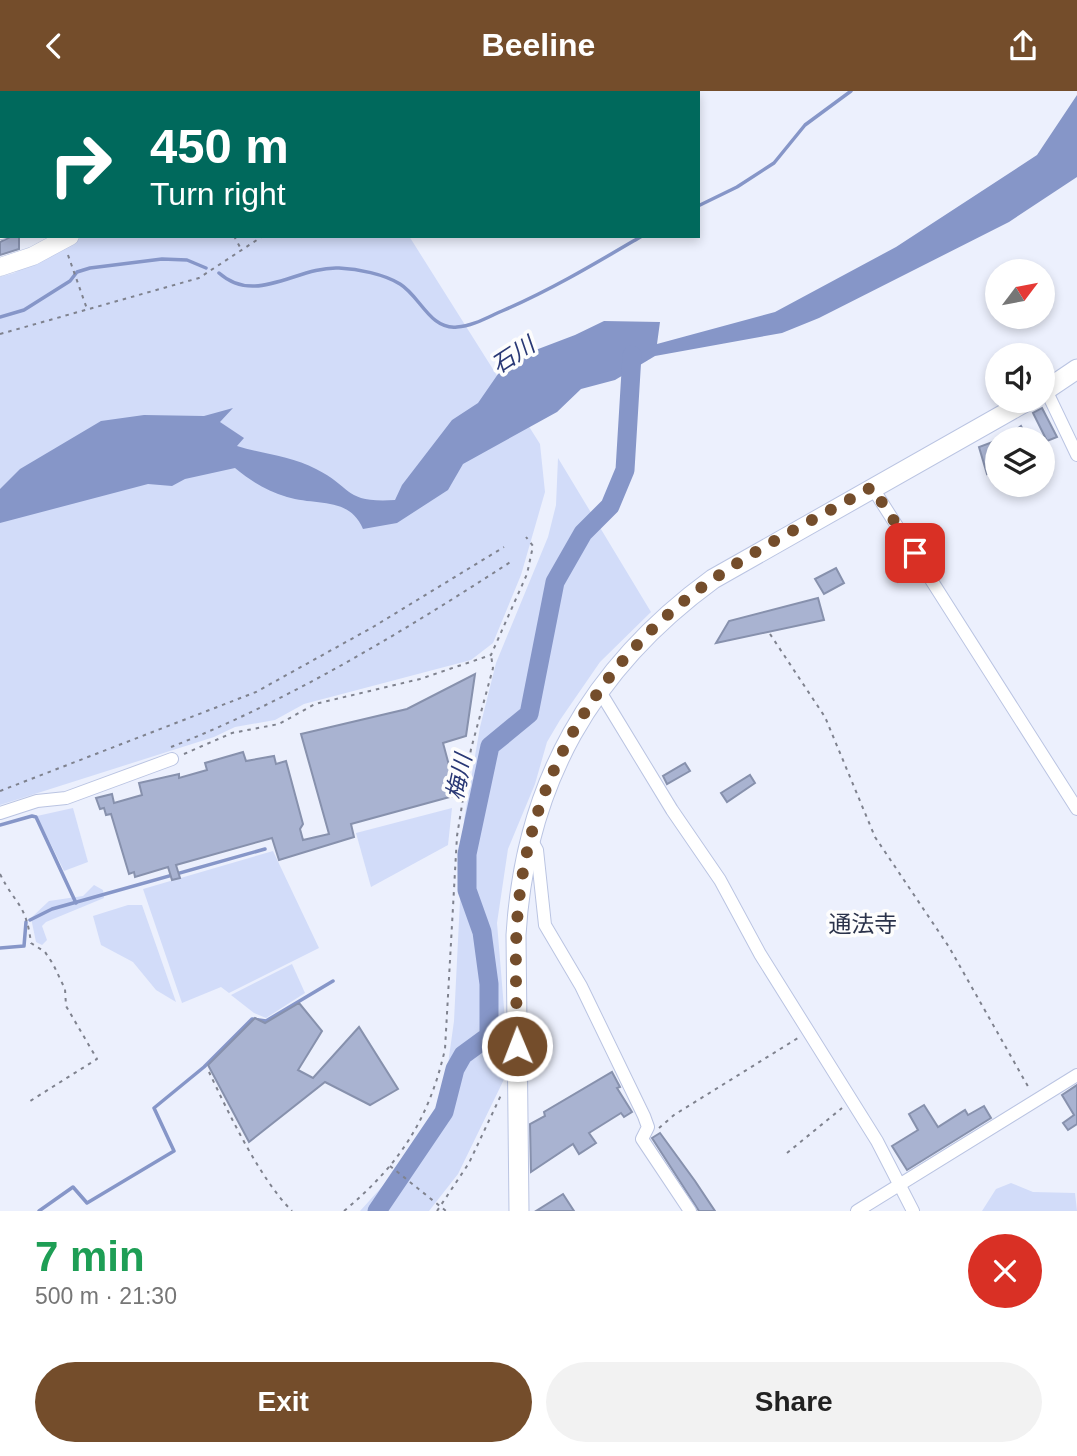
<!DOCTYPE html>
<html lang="en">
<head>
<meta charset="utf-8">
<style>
  body { margin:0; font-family:Arial,"Noto Sans JP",sans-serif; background:#f2f2f2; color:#222; height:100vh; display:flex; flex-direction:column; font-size:26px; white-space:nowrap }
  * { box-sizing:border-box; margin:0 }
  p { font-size:23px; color:#767676 }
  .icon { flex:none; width:38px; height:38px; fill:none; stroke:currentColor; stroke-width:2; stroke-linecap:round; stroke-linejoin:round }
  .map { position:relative; height:1120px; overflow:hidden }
  .sheet { display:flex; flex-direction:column; background:#fff; flex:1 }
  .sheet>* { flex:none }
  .hud { position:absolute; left:0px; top:0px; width:700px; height:147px; box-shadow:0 4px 10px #0003; background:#00695c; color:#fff; overflow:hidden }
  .needle { width:46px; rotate:58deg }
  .fabs { position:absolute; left:985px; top:168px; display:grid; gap:14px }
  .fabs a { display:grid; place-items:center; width:70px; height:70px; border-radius:50%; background:#fff; box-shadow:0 4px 10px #0003; font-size:35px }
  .pin { position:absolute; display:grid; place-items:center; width:60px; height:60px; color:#fff; margin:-30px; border-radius:14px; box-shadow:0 4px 10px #0006 }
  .me { position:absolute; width:77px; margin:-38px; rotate:359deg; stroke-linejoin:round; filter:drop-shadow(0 0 5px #0008) }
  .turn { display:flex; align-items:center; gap:24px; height:147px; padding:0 35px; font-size:32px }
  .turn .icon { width:91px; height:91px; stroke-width:2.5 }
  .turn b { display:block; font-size:49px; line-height:60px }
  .round { display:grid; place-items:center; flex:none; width:74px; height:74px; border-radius:37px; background:#f2f2f2 }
  .headline { display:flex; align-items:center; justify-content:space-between; height:119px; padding:0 35px }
  h1 { font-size:42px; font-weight:600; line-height:52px; color:#1e9e55 }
  .primary-button { display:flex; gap:14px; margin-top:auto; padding:14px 35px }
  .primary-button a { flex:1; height:80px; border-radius:42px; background:#744d2b; color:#fff; font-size:28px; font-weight:600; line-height:80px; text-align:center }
  .primary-button a+a { background:#f2f2f2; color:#222 }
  header { display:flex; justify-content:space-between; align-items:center; height:91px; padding:0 35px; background:#744d2b; color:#fff; font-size:32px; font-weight:600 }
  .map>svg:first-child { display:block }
</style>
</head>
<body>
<header><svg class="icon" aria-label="back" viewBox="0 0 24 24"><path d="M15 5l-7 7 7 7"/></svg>Beeline<svg class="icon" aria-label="share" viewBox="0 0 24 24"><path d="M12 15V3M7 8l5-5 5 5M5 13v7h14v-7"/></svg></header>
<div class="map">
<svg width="1077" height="1120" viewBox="0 0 1077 1120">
  <rect width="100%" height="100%" fill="#ecf0fd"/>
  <g fill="#d2dcf9">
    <polygon points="84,145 409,145 540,353 545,401 521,484 493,552 471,569 304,613 275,629 235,636 214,646 0,714 0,186 14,182"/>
    <polygon points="558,367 651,521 600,571 560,629 547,651 535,693 508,758 497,832 509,978 458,1083 429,1120 360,1120 409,1066 429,1033 444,1002 454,930 464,729 480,636 496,572 548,446 556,414"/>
    <polygon points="73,717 88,771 64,780 37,725"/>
    <polygon points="452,717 448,754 371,796 356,742"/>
    <polygon points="273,760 319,857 229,902 221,896 182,912 143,798"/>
    <polygon points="94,794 103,799 104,807 46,831 42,835 47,849 42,854 36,851 31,827 49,810 83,805"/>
    <polygon points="128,814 142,814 176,911 156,899 133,871 101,854 93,825"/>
    <polygon points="292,873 305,902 266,927 254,922 231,904"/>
    <polygon points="1011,1092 1033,1101 1075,1102 1077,1120 982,1120 996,1098"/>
  </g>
  <path fill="#8696c8" d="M1077,4V86L1009,131L819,227L782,242L655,265L615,289L581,298L557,321L463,373L448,399L397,432L363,438C349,405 316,415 287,406C267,400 252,391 235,377L185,388L172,395L148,393L0,432V398L20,378L101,330L144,324L204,325L233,317L220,331L244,347L237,355C262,363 292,365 316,378C354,397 343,412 395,409L402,394L452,329L478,312L507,270L575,244L604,230L660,231L657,253L775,221L896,156L1037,64Z"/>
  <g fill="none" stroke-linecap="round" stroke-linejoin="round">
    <g stroke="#8696c8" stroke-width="3.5">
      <polyline points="698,115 737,96 774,72 805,34 851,0"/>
      <path d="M219,182C256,215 297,175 339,177C358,178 384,183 400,193C420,205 430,239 457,236C473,235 488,226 502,220C551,199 596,172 642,145"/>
      <polyline points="0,226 24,219 70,190 77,181 90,177 162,168 187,169 206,177"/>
      <polyline points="0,734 32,725 36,726 76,812"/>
      <polyline points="30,829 52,818 265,758"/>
      <polyline points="0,857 24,855 26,831"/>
      <polyline points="39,1120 73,1096 87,1112 174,1060 154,1017 204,976 252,928 266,930 333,890"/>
    </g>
    <polyline stroke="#8696c8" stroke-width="19" points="377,1120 444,1021 455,978 463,964 489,945 489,893 482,841 467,799 467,763 490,655 529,623 555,491 583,442 610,415 625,379 632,264"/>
  </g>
  <g fill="#a9b3d1" stroke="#8791ad" stroke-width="2">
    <polygon points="10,146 19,146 19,158 0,164 0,151"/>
    <polygon points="1042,317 1057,346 1047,350 1033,322"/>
    <polygon points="1021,335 1028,348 999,348 1012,342"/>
    <polygon points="998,349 998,377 987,383 979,356"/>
    <polygon points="907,472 913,482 898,491 892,481"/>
    <polygon points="836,477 844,492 824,503 815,488"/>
    <polygon points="818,507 824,529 716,552 729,530"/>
    <polygon points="475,583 466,645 443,652 457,704 351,733 354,746 279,769 272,747 176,774 180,787 172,789 168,776 135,786 134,781 129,783 111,723 106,724 104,717 100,718 96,707 112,703 114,712 142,704 139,692 179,683 179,687 207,679 205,672 243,661 246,670 274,665 276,673 286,670 303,733 300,738 303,749 329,743 301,643 407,618"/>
    <polygon points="685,672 690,680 667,693 663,685"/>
    <polygon points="750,684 755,692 727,711 721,702"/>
    <polygon points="299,912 322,940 298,979 313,987 359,936 398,998 370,1014 325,991 249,1051 208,974 255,927 265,932"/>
    <polygon points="612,981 620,996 617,997 632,1021 624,1026 621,1022 589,1042 596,1052 579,1063 573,1053 531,1081 530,1033 545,1025 544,1021"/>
    <polygon points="1077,994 1077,1033 1068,1039 1063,1032 1074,1024 1062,1004"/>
    <polygon points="924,1014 938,1036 965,1019 968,1024 984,1015 991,1027 907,1079 892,1055 918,1039 909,1023"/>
    <polygon points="660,1042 695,1090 715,1120 699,1120 652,1047"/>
    <polygon points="563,1103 574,1120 536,1120"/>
  </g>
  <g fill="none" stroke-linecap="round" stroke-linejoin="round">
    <defs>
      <g id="street">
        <polyline points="66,0 68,2"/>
        <polyline points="92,2 94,0"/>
        <polyline points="168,2 170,0"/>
        <polyline points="0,44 2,44"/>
        <polyline points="0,93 2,93"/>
        <polyline points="0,142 2,142"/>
        <polyline points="1046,299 1077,364"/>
        <polyline points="872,396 1077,718"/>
        <polyline points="599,599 672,719 720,789 760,863 877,1050 913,1120"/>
        <polyline points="0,722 37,710 66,707 172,668"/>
        <polyline points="531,748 537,759 545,834 581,895 644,1025 648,1036 642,1048 690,1120"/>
        <polyline points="857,1120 1077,984"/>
      </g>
      <g id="secondary">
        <polyline points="257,2 260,0"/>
        <polyline points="0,176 33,165 70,145"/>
      </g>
      <g id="primary">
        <polyline points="1043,301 1077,278"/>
        <path d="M519,1120L516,844C525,693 591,577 713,488L1027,310"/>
      </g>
    </defs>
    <use href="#street" stroke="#bac4e2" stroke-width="14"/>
    <use href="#secondary" stroke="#bac4e2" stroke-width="19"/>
    <use href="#primary" stroke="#bac4e2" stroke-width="21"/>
    <g stroke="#7f828e" stroke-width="2" stroke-dasharray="3.5 5" stroke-linecap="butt">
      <polyline points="389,0 390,2"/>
      <polyline points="234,145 242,160"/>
      <polyline points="68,164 87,218"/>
      <polyline points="0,243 199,187 263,145"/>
      <polyline points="770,543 825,626 875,746 949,856 1030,999"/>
      <path d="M171,656C291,609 404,540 512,470"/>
      <polyline points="184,663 232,642 279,633 315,613 420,588 491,564 527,483 533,455 526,446"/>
      <polyline points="0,700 256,601 373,536 504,456"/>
      <path d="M0,783C16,815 26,812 31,852L45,861L53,873L65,898L66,915L97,968L27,1012"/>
      <path d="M209,981C229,1023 260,1088 292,1120"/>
      <polyline points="659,1037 674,1024 798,947"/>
      <polyline points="787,1062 842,1017"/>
      <polyline points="390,1075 446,1120"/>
      <path d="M344,1120C399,1074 429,1029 445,958L457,745L471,658L493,577L491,564"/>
      <polyline points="437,1120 469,1072 502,1002"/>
    </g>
    <use href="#street" stroke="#fff" stroke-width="12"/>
    <use href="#secondary" stroke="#fff" stroke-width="18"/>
    <use href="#primary" stroke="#fff" stroke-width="19"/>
  </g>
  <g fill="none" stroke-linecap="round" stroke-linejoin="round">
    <path stroke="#744d2b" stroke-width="12" stroke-dasharray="0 21.6" d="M517,955C517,904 513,852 520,801C536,674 607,562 712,489C762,454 819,426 872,396L915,462"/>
  </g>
  <g text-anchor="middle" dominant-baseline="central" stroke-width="7" stroke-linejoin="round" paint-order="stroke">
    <g font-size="23" font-style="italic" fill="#293875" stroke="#fdfdfd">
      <text transform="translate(513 264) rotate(-33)">石川</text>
      <text transform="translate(459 686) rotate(-78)">梅川</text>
    </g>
    <g font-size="23" fill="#2a324a" stroke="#fdfdfd">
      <text x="863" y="833">通法寺</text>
    </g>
  </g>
</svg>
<div class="fabs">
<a><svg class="needle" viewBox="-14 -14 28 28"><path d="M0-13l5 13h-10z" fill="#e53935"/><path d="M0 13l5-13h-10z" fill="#767676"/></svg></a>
<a><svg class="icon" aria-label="sound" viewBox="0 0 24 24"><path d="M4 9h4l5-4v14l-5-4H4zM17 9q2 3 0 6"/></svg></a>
<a><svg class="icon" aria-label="layers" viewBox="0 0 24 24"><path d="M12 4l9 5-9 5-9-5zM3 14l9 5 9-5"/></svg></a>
</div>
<div class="pin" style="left:915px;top:462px;background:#d93025"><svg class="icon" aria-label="arrive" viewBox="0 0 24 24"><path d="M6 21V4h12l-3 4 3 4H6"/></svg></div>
<svg class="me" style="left:517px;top:955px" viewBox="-20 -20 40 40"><circle r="17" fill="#744d2b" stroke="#fff" stroke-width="3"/><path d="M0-11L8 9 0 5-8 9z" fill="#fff"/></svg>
<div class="hud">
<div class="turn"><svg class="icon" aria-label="right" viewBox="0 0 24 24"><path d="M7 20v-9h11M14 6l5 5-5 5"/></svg><div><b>450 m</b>Turn right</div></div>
</div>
</div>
<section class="sheet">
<div class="headline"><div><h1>7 min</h1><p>500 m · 21:30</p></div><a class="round" style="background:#d93025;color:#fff"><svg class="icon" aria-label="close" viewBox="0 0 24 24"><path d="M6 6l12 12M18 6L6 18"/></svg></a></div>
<div class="primary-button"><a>Exit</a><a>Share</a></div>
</section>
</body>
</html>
